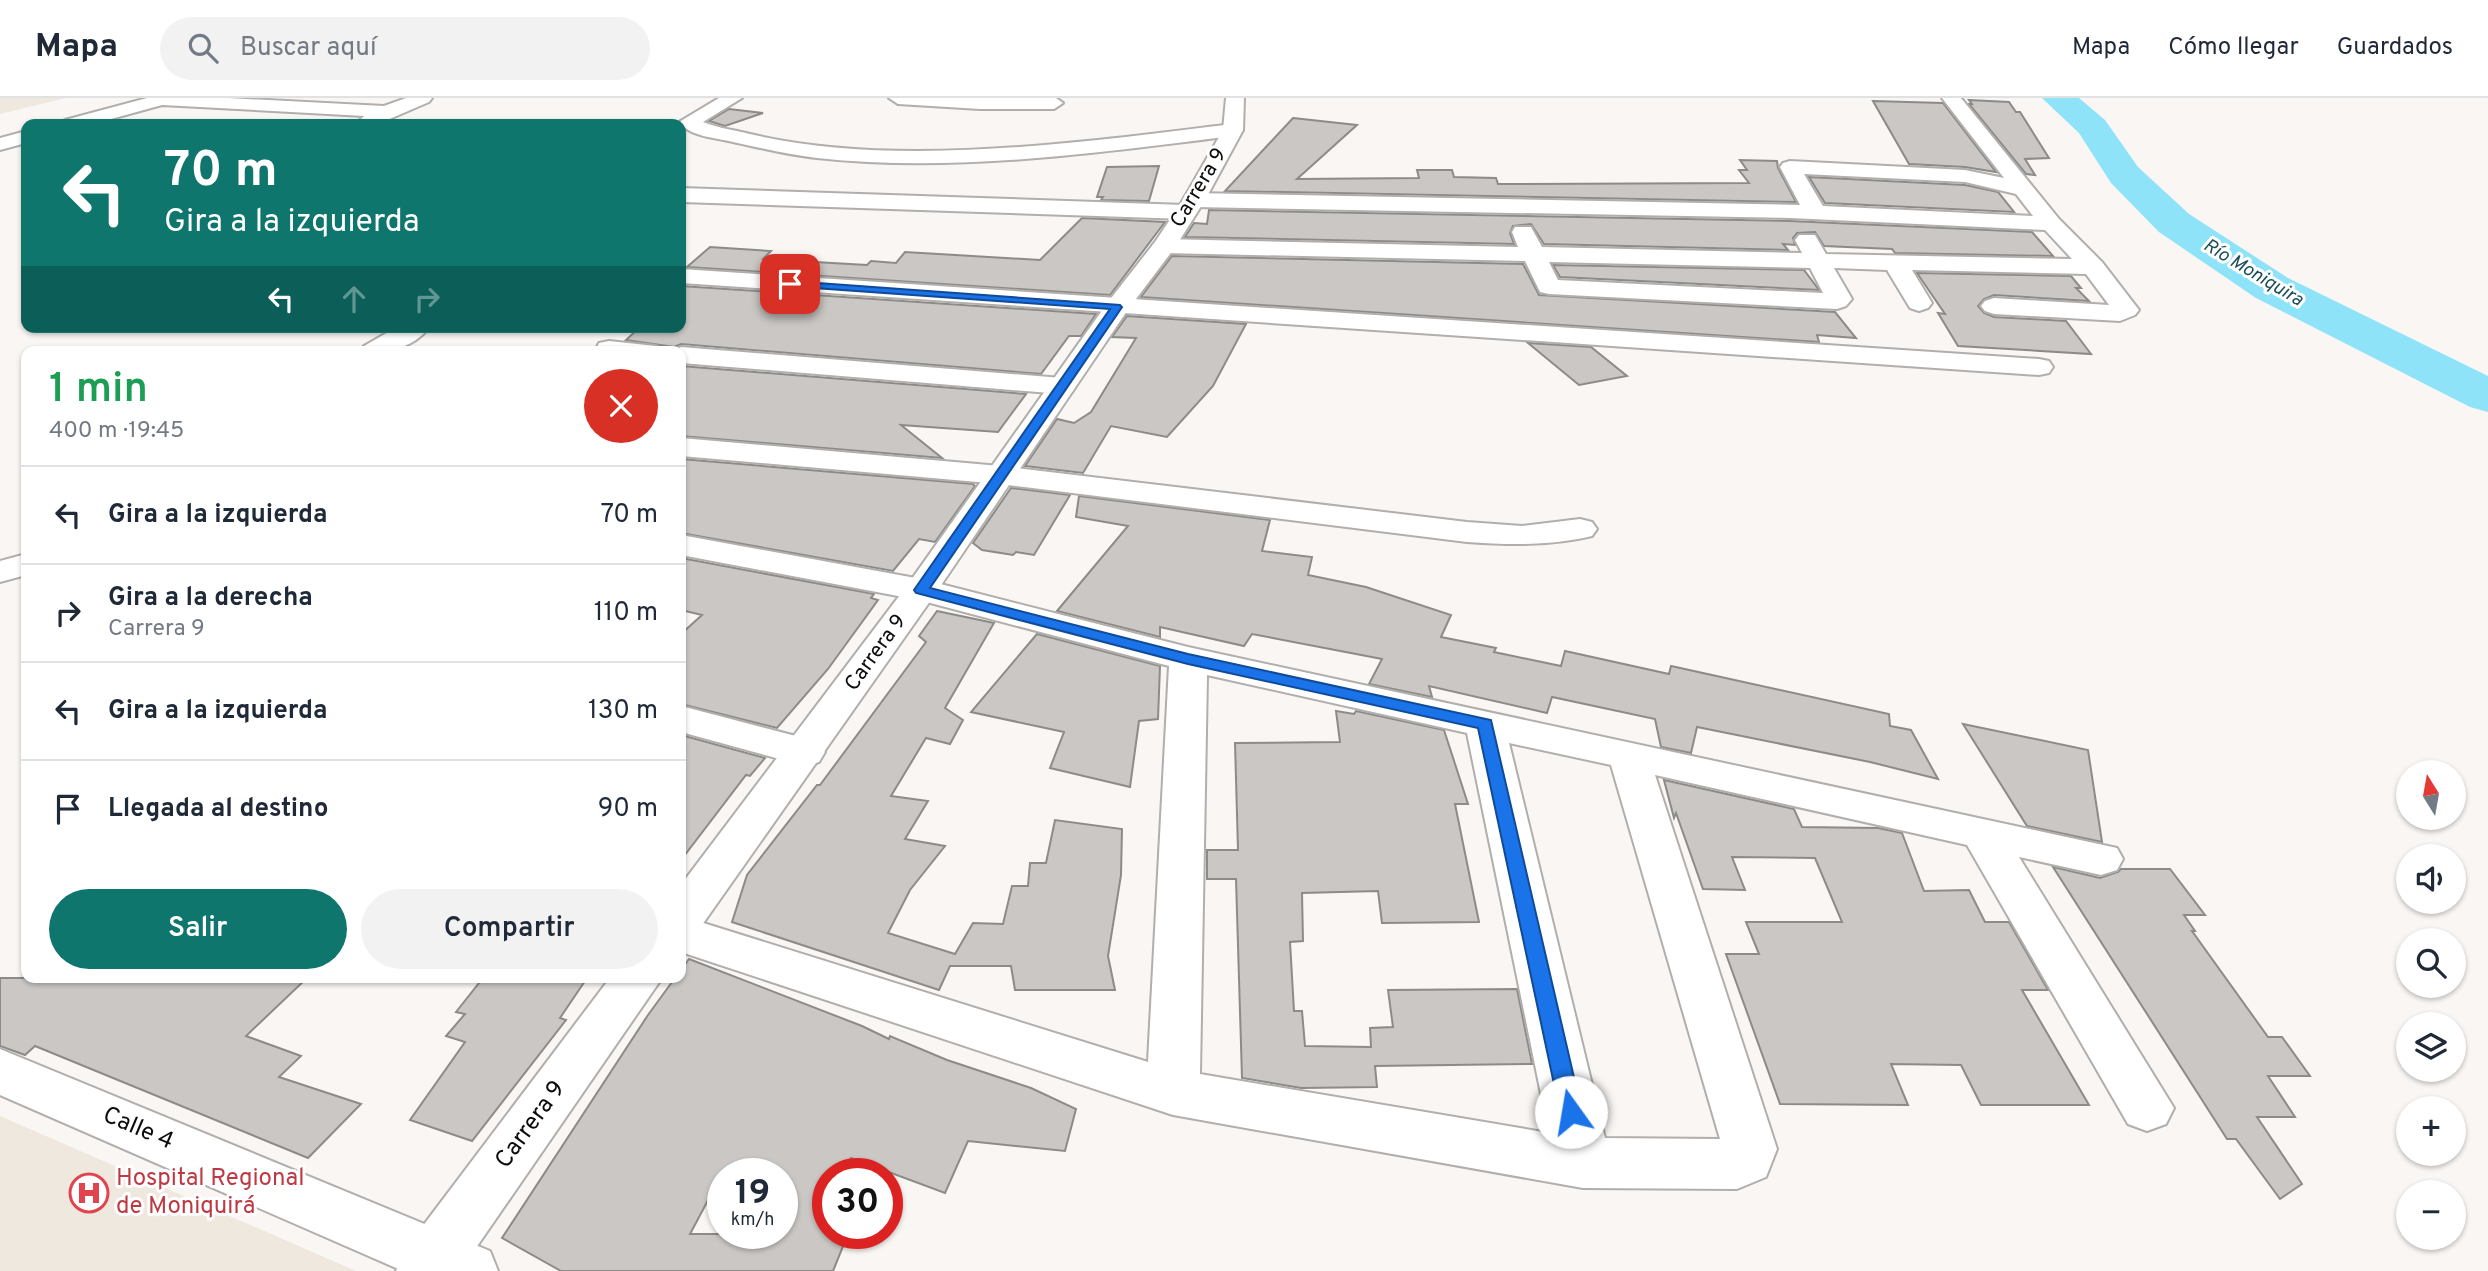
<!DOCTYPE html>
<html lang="es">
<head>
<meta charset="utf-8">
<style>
  body { margin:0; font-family:Overpass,sans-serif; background:#f2f2f3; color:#1f2937; height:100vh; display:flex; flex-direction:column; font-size:26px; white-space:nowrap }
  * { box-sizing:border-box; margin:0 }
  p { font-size:23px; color:#747a83 }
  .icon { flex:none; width:38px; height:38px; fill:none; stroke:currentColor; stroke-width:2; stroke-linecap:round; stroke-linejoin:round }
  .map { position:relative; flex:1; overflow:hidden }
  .details { position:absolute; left:21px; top:248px; width:665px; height:637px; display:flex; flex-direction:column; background:#fff; border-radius:14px; box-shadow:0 2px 5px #0004 }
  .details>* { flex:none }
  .banner { position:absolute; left:21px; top:21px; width:665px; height:214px; border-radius:14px; box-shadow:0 2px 5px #0004; background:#0f766e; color:#fff; overflow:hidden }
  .needle { width:46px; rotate:349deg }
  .controls { position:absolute; left:2396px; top:662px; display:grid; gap:14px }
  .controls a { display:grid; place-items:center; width:70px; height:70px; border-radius:50%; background:#fff; box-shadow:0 2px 5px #0004; font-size:35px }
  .speed { position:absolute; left:707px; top:1060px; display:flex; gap:14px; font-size:35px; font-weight:700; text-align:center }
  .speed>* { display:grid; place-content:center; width:91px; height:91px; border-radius:50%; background:#fff; box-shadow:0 2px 5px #0004; line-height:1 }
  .speed small { font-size:18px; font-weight:400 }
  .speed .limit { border:10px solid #d22; background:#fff; color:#111 }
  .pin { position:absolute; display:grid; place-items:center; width:60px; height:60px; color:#fff; margin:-30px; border-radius:14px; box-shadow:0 4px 10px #0006 }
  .me { position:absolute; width:77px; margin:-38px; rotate:347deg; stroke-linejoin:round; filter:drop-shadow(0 0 5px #0008) }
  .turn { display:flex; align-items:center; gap:24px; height:147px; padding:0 28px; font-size:32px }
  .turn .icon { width:91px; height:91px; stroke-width:2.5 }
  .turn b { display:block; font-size:49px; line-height:60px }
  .lanes { display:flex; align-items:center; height:66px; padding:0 28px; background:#0003; justify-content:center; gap:35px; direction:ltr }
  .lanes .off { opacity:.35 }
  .round { display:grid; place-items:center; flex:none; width:74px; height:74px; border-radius:37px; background:#f2f2f3 }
  .summary { display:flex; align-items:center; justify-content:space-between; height:119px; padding:0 28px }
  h1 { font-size:42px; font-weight:600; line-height:52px; color:#1e9e55 }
  .button { display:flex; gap:14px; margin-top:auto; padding:14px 28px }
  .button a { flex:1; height:80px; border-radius:42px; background:#0f766e; color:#fff; font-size:28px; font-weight:600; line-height:80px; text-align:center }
  .button a+a { background:#f2f2f3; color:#1f2937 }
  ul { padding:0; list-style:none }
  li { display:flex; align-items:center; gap:21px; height:98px; padding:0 28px; border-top:2px solid #e0e1e3 }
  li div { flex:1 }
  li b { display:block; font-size:26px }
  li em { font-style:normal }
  header { display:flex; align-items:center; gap:42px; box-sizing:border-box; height:98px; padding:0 35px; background:#fff; border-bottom:2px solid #e0e1e3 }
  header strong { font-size:33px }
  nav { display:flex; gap:38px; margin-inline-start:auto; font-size:24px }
  .search { width:490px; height:63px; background:#f2f2f3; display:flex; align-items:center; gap:18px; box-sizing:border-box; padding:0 24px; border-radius:38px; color:#747a83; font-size:26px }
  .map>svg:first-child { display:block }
</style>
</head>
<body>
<header>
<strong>Mapa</strong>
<div class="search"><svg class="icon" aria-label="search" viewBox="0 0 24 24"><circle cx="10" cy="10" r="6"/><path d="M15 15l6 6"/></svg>Buscar aquí</div>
<nav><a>Mapa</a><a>Cómo llegar</a><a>Guardados</a></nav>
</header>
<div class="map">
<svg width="2488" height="1173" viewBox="0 0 2488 1173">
  <rect width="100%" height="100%" fill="#f9f6f3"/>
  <g fill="#efe8df">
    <polygon points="0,0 66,0 0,16"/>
    <polygon points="0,1018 356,1173 0,1173"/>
  </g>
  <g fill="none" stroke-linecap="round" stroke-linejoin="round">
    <polygon fill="#8ee3f8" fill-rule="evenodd" points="2042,0 2079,0 2105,22 2138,69 2189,116 2288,180 2488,278 2488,314 2470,309 2256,200 2159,134 2111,85 2079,35"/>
  </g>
  <g fill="#cac7c4" stroke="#8d8b88" stroke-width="2" fill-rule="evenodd">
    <polygon points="1969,2 2009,4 2016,14 2020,14 2049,60 2025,61 2035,77 2026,76 1969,6 1972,6"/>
    <polygon points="1873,3 1943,5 1996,74 1965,69 1909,66"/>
    <polygon points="729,11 763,15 725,28 709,23"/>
    <polygon points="1293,20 1357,27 1297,81 1419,80 1417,72 1452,72 1454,79 1496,80 1498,86 1749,85 1739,72 1747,72 1740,62 1777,63 1778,70 1796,104 1225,93"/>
    <polygon points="1159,68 1149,103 1101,102 1103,99 1097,99 1107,69"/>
    <polygon points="1809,79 1965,87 1998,94 2014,114 1825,105"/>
    <polygon points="1209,112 1790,123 2032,134 2053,158 1895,155 1892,151 1824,148 1815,134 1797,135 1793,140 1795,147 1783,146 1788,152 1544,146 1531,126 1513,128 1510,135 1514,146 1185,139 1194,125 1207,126"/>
    <polygon points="1082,120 1165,124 1110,197 687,169 710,149 771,153 763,161 867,167 871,163 896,165 905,154 1040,162"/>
    <polygon points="1172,158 1523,166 1539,197 1835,214 1856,240 1817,237 1819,244 1141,199"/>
    <polygon points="1553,167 1804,172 1819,192 1560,179"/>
    <polygon points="1917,175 2071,178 2081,190 2076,190 2089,203 1994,197 1984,201 1978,208 1984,215 1994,219 2066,223 2091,256 1958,248 1938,215 1945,216"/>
    <polygon points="681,188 1096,216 1081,238 1069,238 1041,276 681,246 674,249 626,242 640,229 681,229"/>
    <polygon points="1127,218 1246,226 1213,288 1167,339 1111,328 1083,375 1025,368 1057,321 1074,325 1091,314 1136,240 1112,239"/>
    <polygon points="1528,245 1591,249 1627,278 1579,287"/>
    <polygon points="681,268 1026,296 998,334 901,327 942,360 681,338"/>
    <polygon points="681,361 973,386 975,388 935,444 919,441 893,473 681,435"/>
    <polygon points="1011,390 1070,397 1034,457 1016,454 1013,457 982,452 973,445"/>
    <polygon points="1079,398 1270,422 1262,453 1312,459 1308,477 1366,489 1451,517 1441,539 1496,550 1494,554 1561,568 1565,553 1669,576 1671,568 1889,616 1890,628 1911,632 1938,681 1870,664 1697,629 1691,655 1661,649 1655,621 1552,599 1547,615 1429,588 1432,599 1369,586 1382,561 1252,536 1244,548 1160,529 1160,539 1057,513 1128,428 1076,419"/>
    <polygon points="681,460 874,496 871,500 878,502 828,571 777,630 681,606 681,536 702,517 681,512"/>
    <polygon points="937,513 994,525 945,610 963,622 950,646 926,640 891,698 928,703 905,741 945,748 910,792 888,835 955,856 973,825 1003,826 1012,788 1028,788 1030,765 1046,765 1055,722 1122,731 1121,777 1108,858 1115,892 1015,892 1011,868 950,868 939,892 732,824 747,777 817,687 820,687 926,544 919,538"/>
    <polygon points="1037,536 1160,568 1158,621 1139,623 1130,689 1050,670 1064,634 971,614"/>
    <polygon points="1336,613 1354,616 1356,613 1444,632 1468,706 1455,706 1479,824 1382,825 1378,793 1302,795 1303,843 1290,844 1294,913 1302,913 1305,948 1371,949 1370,930 1393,929 1388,892 1517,891 1532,966 1375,968 1377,989 1301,990 1242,980 1236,781 1207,781 1207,752 1238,752 1235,645 1340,644"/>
    <polygon points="1963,626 2088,652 2102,744 2027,728"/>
    <polygon points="681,637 765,660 750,678 746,677 681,762"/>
    <polygon points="1664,682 1794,711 1802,729 1878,730 1902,735 1924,793 1969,792 1985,824 2009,824 2048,892 2022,892 2089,1007 1981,1007 1961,967 1891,966 1908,1007 1780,1006 1726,856 1759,856 1746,824 1842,824 1815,760 1732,759 1745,792 1703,791 1676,715 1674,720"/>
    <polygon points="2053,769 2100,780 2118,774 2121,771 2170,771 2205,817 2184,817 2195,833 2192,833 2268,939 2282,939 2310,978 2268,978 2295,1019 2257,1019 2302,1086 2280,1101 2236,1041 2227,1041"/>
    <path d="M689,861L862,928L889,941L890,938L947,962L1031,990L1076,1011L1065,1053L968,1043L945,1095L851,1060L843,1076H828V1136H848L833,1173H561L502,1140L648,917L675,880H681V872ZM722,1076H782V1136H690Z"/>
    <polygon points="0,880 307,880 246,938 301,958 279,979 361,1006 308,1060 35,948 25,957 0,948"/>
    <polygon points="483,880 587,880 560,920 566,922 472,1043 410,1022 465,944 446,938 465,916 456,914"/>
  </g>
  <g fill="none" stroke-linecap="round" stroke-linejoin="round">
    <defs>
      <g id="minor">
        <polygon points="147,0 228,0 384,8 406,0 432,0 429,4 378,26 356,26 364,18 162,7 93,26 62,26 65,22"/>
        <path d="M719,0H742L703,24C718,30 734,32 750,36C897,71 1083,44 1233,26L1243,32L1233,38C1097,55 954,75 817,60C789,57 761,50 733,44C717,40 690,39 679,24Z"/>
        <polygon points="889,0 1056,0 1063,5 1054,11 980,11 898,6"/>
        <path d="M1942,0H1961L2059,121L2102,164L2139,212L2135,217L2120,223L1994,216L1985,213L1981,208L1985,203L1994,200L2109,207L2086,176L1912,172L1932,205L1928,210L1919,213L1910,210L1887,172L1834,170L1852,201L1846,208L1837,211L1549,196L1540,194L1525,163L1164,155L1156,153L1152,148L1156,143L1164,141L1518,149L1512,134L1515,129H1531L1542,149L1802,155L1795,142L1799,137H1815L1826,156L2072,161L2045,132L1790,120L1194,109L1186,107L1183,102L1186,97L1194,95L1800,107L1780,69L1783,65L1790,63L1965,72L2004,80ZM1804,76L1965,84L2016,96L2033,118L1823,108ZM1549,164L1810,170L1823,195L1558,182Z"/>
        <polygon points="26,33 26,45 0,52 0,40"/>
        <polygon points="681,90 1185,107 1193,109 1196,114 1193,119 1185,121 681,104"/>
        <polygon points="681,171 2039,261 2049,263 2053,269 2049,275 2039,277 681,185"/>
        <path d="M397,229H429C413,252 385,254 361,254L364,248Z"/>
        <polygon points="609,243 656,248 659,254 597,254 596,251 599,245"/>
        <polygon points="681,249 1062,280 1072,282 1076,288 1072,294 1062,296 681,265 681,254 670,254"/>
        <path d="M681,340L1000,368L1467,424L1522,428L1580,421L1592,424L1597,431L1592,438C1550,448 1509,447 1467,444L1000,386L681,358Z"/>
        <path d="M681,437L921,481L1188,549L2117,750L2123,761L2117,772L2101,777L2019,759L2174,1010L2166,1026L2147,1033L2128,1026L1967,747L1655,677L1777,1051L1766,1079L1737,1091L1583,1090L1173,1017L681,854V818L1148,964L1169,568L919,502L681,457ZM1207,577L1467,635L1549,1035L1200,976ZM1509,645L1611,667L1720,1041L1605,1040Z"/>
        <polygon points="26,456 26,477 0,484 0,463"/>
        <polygon points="681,608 819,644 825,654 819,664 805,668 681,634"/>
        <polygon points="0,951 490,1153 498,1173 403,1173 0,997"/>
      </g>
      <g id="major">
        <polygon points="1226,0 1244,0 1243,32 1205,102 1176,148 1127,213 933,499 697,834 681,839 681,787 909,485 1108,204 1155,144 1183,102 1223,32"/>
        <polygon points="610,880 662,880 460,1173 396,1173 404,1153"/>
      </g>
    </defs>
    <use href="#minor" stroke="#b1aeab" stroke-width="4"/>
    <use href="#major" stroke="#b1aeab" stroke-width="4"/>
    <use href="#minor" fill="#fff" fill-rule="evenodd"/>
    <use href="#major" fill="#fff" fill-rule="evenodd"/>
  </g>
  <polygon fill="#1a73e8" stroke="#114b97" stroke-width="2" points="790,183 1120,207 1122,209 930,490 1188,556 1491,622 1582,1014 1579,1020 1571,1023 1564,1020 1560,1014 1478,630 1188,566 916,495 914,492 1110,211 786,188 785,186"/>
  <defs>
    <symbol id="hospital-ring" viewBox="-11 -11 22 22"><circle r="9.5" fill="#fff" stroke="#e0444e" stroke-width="1.5"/><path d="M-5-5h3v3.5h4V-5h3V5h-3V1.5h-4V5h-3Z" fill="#e0444e"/></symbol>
  </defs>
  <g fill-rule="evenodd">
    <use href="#hospital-ring" x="67" y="1073" width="44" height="44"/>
  </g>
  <g text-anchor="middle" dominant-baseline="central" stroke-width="6" stroke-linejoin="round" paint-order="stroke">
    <g font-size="19" font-style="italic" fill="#1c4e59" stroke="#fff">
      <text transform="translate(2253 175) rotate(31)">Río Moniquira</text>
    </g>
    <g font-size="21" fill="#0d0c0b" stroke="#fff">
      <text transform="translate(1199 90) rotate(-59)">Carrera 9</text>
      <text transform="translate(876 555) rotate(-54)">Carrera 9</text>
    </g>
    <g font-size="24" fill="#0d0c0b" stroke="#fff">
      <text transform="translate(531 1027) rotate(-54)">Carrera 9</text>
      <text transform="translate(138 1031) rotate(23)">Calle 4</text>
    </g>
    <g font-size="24" fill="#be3a42" stroke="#fff" text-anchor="start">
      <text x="116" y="1081">Hospital Regional<tspan x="116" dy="28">de Moniquirá</tspan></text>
    </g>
  </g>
</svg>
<div class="controls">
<a><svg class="needle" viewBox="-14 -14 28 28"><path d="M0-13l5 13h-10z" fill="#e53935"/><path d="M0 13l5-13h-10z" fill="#747a83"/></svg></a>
<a><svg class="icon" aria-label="sound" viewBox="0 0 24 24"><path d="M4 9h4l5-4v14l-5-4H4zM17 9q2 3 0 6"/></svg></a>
<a><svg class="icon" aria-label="search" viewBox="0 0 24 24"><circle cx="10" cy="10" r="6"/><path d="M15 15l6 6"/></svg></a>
<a><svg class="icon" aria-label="layers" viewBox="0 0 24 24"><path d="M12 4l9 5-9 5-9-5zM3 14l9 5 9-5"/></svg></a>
<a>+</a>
<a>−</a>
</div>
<div class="speed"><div>19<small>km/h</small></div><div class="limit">30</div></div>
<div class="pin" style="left:790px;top:186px;background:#d93025"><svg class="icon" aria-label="arrive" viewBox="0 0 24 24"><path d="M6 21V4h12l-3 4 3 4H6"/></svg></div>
<svg class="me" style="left:1571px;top:1014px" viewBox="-20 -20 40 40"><circle r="19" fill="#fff"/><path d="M0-13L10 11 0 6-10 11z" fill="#1a73e8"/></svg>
<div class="banner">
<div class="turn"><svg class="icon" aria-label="left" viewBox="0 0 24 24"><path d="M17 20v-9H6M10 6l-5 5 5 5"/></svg><div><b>70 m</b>Gira a la izquierda</div></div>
<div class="lanes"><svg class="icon" aria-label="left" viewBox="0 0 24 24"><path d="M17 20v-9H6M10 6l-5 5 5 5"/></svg><svg class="icon off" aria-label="ahead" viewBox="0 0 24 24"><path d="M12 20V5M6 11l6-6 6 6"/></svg><svg class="icon off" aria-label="right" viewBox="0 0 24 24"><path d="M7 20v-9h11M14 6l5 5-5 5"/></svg></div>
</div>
<section class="details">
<div class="summary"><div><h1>1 min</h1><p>400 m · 19:45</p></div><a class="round" style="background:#d93025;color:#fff"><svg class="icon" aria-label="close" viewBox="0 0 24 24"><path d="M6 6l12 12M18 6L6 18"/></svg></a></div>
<ul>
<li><svg class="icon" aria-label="left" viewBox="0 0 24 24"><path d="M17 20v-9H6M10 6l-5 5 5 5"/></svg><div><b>Gira a la izquierda</b></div><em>70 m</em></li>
<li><svg class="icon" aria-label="right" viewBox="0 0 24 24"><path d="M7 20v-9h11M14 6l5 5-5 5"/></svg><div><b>Gira a la derecha</b><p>Carrera 9</p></div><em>110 m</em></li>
<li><svg class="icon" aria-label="left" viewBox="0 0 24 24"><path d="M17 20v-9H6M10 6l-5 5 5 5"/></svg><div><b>Gira a la izquierda</b></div><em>130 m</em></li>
<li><svg class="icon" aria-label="arrive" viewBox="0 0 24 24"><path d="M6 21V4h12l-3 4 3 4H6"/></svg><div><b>Llegada al destino</b></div><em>90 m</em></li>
</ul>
<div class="button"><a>Salir</a><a>Compartir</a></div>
</section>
</div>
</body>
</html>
